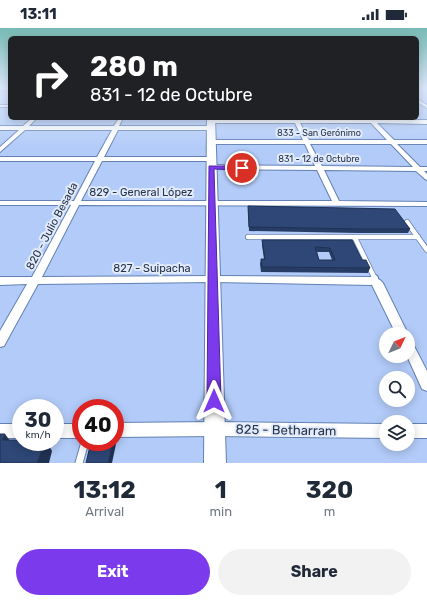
<!DOCTYPE html>
<html lang="en">
<head>
<meta charset="utf-8">
<style>
  body { margin:0; font-family:Rubik,sans-serif; background:#f2f2f3; color:#1f2937; height:100vh; display:flex; flex-direction:column; font-size:15px; white-space:nowrap }
  * { box-sizing:border-box; margin:0 }
  p { font-size:13px; color:#747a83 }
  .icon { flex:none; width:22px; height:22px; fill:none; stroke:currentColor; stroke-width:2; stroke-linecap:round; stroke-linejoin:round }
  .map { position:relative; height:435px; overflow:hidden }
  .details { display:flex; flex-direction:column; background:#fff; flex:1 }
  .details>* { flex:none }
  .banner { position:absolute; left:8px; top:8px; width:411px; height:84px; border-radius:6px; box-shadow:0 2px 10px #0003; background:#202124; color:#fff; overflow:hidden }
  .needle { width:26px; rotate:47deg }
  .fabs { position:absolute; left:379px; top:299px; display:grid; gap:8px }
  .fabs a { display:grid; place-items:center; width:36px; height:36px; border-radius:50%; background:#fff; box-shadow:0 2px 10px #0003; font-size:20px }
  .speed { position:absolute; left:12px; top:371px; display:flex; gap:8px; font-size:20px; font-weight:700; text-align:center }
  .speed>* { display:grid; place-content:center; width:52px; height:52px; border-radius:50%; background:#fff; box-shadow:0 2px 10px #0003; line-height:1 }
  .speed small { font-size:10px; font-weight:400 }
  .speed .limit { border:6px solid #d22; background:#fff; color:#111 }
  .pin { position:absolute; display:grid; place-items:center; width:34px; height:34px; color:#fff; margin:-17px; border:2px solid #fff; border-radius:50%; box-shadow:0 1px 4px #0007 }
  .me { position:absolute; width:44px; margin:-22px; rotate:0deg; stroke-linejoin:round; filter:drop-shadow(0 0 3px #0008) }
  .turn { display:flex; align-items:center; gap:14px; height:84px; padding:0 16px; font-size:18px }
  .turn .icon { width:52px; height:52px; stroke-width:2.5 }
  .turn b { display:block; font-size:28px; line-height:34px }
  .eta { display:flex; justify-content:space-evenly; align-items:center; height:68px; text-align:center }
  .eta b { font-size:24px; font-weight:700; line-height:28px }
  .button { display:flex; gap:8px; margin-top:auto; padding:8px 16px }
  .button a { flex:1; height:46px; border-radius:24px; background:#7c3aed; color:#fff; font-size:16px; font-weight:700; line-height:46px; text-align:center }
  .button a+a { background:#f2f2f3; color:#1f2937 }
  .status { display:flex; justify-content:space-between; align-items:center; height:28px; padding:0 20px; background:#fff; direction:ltr }
  .status svg { height:11px; fill:currentColor }
  .map>svg:first-child { display:block }
</style>
</head>
<body>
<div class="status"><b>13:11</b><svg viewBox="0 0 49 12"><path d="M0 12V9h3v3zM5 12V6h3v6zM10 12V3h3v9zM15 12V0h3v12zM26 1h20v11H26zM47 4h2v5h-2z"/></svg></div>
<div class="map">
<svg width="427" height="435" viewBox="0 0 427 435">
  <rect width="100%" height="100%" fill="#b2cbf8"/>
  <g fill="none" stroke-linecap="round" stroke-linejoin="round">
    <defs>
      <g id="lane-far2">
        <polyline points="407,194 427,222"/>
        <polyline points="248,209 418,209"/>
        <polyline points="355,210 375,251"/>
      </g>
      <polyline id="lane-far1" points="375,250 376,254"/>
      <polyline id="lane" points="79,435 85,414"/>
      <g id="street">
        <rect x="0" y="60" width="10" height="2"/>
        <rect x="417" y="60" width="10" height="1"/>
        <polygon points="417,71 427,77 427,80 417,74"/>
        <rect x="0" y="77" width="10" height="2"/>
        <path d="M32,90H37L29,98H114L119,90H123L119,98H211L214,100L211,102H118L104,129H211L214,131L211,133H102L81,173H332L317,142L211,141L208,139L211,137L315,138L305,116H212L209,114L212,112H303L295,95H211L208,93L211,91L293,92V90H297L298,92H369L371,90L374,92H427V96L377,95L394,112H427V116H397L420,139H427V143H424L427,146V152L425,151L416,143L324,142L339,173L427,174V178L79,177L42,249L213,248L372,249L380,252L383,255L408,306H396L372,257L213,254L38,256L4,318L0,319V303L27,256L0,257V249H32L71,177H0V173H74L95,133H0V129H97L112,102H25L0,124V119L19,102H0V98H23ZM300,95H371L387,112H309ZM310,116H391L413,139L322,138Z"/>
        <polygon points="408,313 412,314 427,343 427,363 422,361 407,328 408,328"/>
        <polygon points="214,394 386,396 386,410 214,408 115,409 115,395"/>
        <rect x="0" y="396" width="21" height="14"/>
        <rect x="55" y="396" width="26" height="14"/>
        <rect x="408" y="396" width="19" height="14"/>
      </g>
      <polygon id="secondary" points="207,90 215,90 226,435 204,435"/>
    </defs>
    <use href="#lane-far2" stroke="#6481b4" stroke-width="6"/>
    <use href="#lane-far1" stroke="#6481b4" stroke-width="8"/>
    <use href="#lane" stroke="#6481b4" stroke-width="9"/>
    <use href="#street" stroke="#6481b4" stroke-width="2"/>
    <use href="#secondary" stroke="#6481b4" stroke-width="2"/>
    <use href="#lane-far2" stroke="#fff" stroke-width="4.5"/>
    <use href="#lane-far1" stroke="#fff" stroke-width="5.5"/>
    <use href="#lane" stroke="#fff" stroke-width="7"/>
    <use href="#street" fill="#fff" fill-rule="evenodd"/>
    <use href="#secondary" fill="#fff" fill-rule="evenodd"/>
  </g>
  <g fill="#283d66" fill-rule="evenodd">
    <polygon points="248,178 410,201 408,205 358,205 249,203"/>
    <path d="M262,212H352L362,232L370,240L368,245L261,244L260,236L261,231H264L262,217ZM317,224H329L332,232H319Z"/>
  </g>
  <g fill="#203253">
    <polygon points="5,406 13,417 2,412"/>
    <polygon points="115,413 116,416 112,435 108,435 113,414 115,414"/>
    <polygon points="45,414 47,414 52,423 49,435 37,435"/>
  </g>
  <g fill="#2e4777" stroke="#203253" fill-rule="evenodd">
    <polygon points="248,178 395,181 410,201 359,201 249,199"/>
    <path d="M262,212H352L362,232H366L370,240L262,239L261,231H265ZM315,219L330,220L335,232H319Z"/>
    <polygon points="0,406 5,406 2,412 21,412 21,414 45,414 37,435 0,435"/>
    <polygon points="91,414 113,414 108,435 86,435"/>
  </g>
  <linearGradient id="sky" x2="0" y2="1"><stop stop-color="#77bab4"/><stop offset="0.5" stop-color="#dce8fc"/><stop offset="1" stop-color="#dce8fc" stop-opacity="0"/></linearGradient>
  <rect width="427" height="120" fill="url(#sky)"/>
  <polygon fill="#7c3aed" stroke="#51269a" points="209,138 242,138 246,140 242,142 214,141 221,373 219,378 214,379 209,378 207,373"/>
  <g text-anchor="middle" dominant-baseline="central" stroke-width="4" stroke-linejoin="round" paint-order="stroke">
    <g font-size="9" fill="#28344a" stroke="#e1ebfc">
      <text x="319" y="105">833 - San Gerónimo</text>
      <text x="319" y="131">831 - 12 de Octubre</text>
    </g>
    <g font-size="11" fill="#28344a" stroke="#e1ebfc">
      <text x="141" y="164">829 - General López</text>
      <text transform="translate(52 198) rotate(-62)">820 - Julio Besada</text>
      <text x="152" y="240">827 - Suipacha</text>
    </g>
    <g font-size="13" fill="#28344a" stroke="#e1ebfc">
      <text transform="translate(286 402) rotate(1)">825 - Betharram</text>
    </g>
  </g>
</svg>
<div class="fabs">
<a><svg class="needle" viewBox="-14 -14 28 28"><path d="M0-13l5 13h-10z" fill="#e53935"/><path d="M0 13l5-13h-10z" fill="#747a83"/></svg></a>
<a><svg class="icon" aria-label="search" viewBox="0 0 24 24"><circle cx="10" cy="10" r="6"/><path d="M15 15l6 6"/></svg></a>
<a><svg class="icon" aria-label="layers" viewBox="0 0 24 24"><path d="M12 4l9 5-9 5-9-5zM3 14l9 5 9-5"/></svg></a>
</div>
<div class="speed"><div>30<small>km/h</small></div><div class="limit">40</div></div>
<div class="pin" style="left:242px;top:140px;background:#d93025"><svg class="icon" aria-label="arrive" viewBox="0 0 24 24"><path d="M6 21V4h12l-3 4 3 4H6"/></svg></div>
<svg class="me" style="left:214px;top:373px" viewBox="-20 -20 40 40"><path d="M0-17L14 15 0 8-14 15z" fill="#7c3aed" stroke="#fff" stroke-width="4"/></svg>
<div class="banner">
<div class="turn"><svg class="icon" aria-label="right" viewBox="0 0 24 24"><path d="M7 20v-9h11M14 6l5 5-5 5"/></svg><div><b>280 m</b>831 - 12 de Octubre</div></div>
</div>
</div>
<section class="details">
<div class="eta">
<div><b>13:12</b><p>Arrival</p></div>
<div><b>1</b><p>min</p></div>
<div><b>320</b><p>m</p></div>
</div>
<div class="button"><a>Exit</a><a>Share</a></div>
</section>
</body>
</html>
